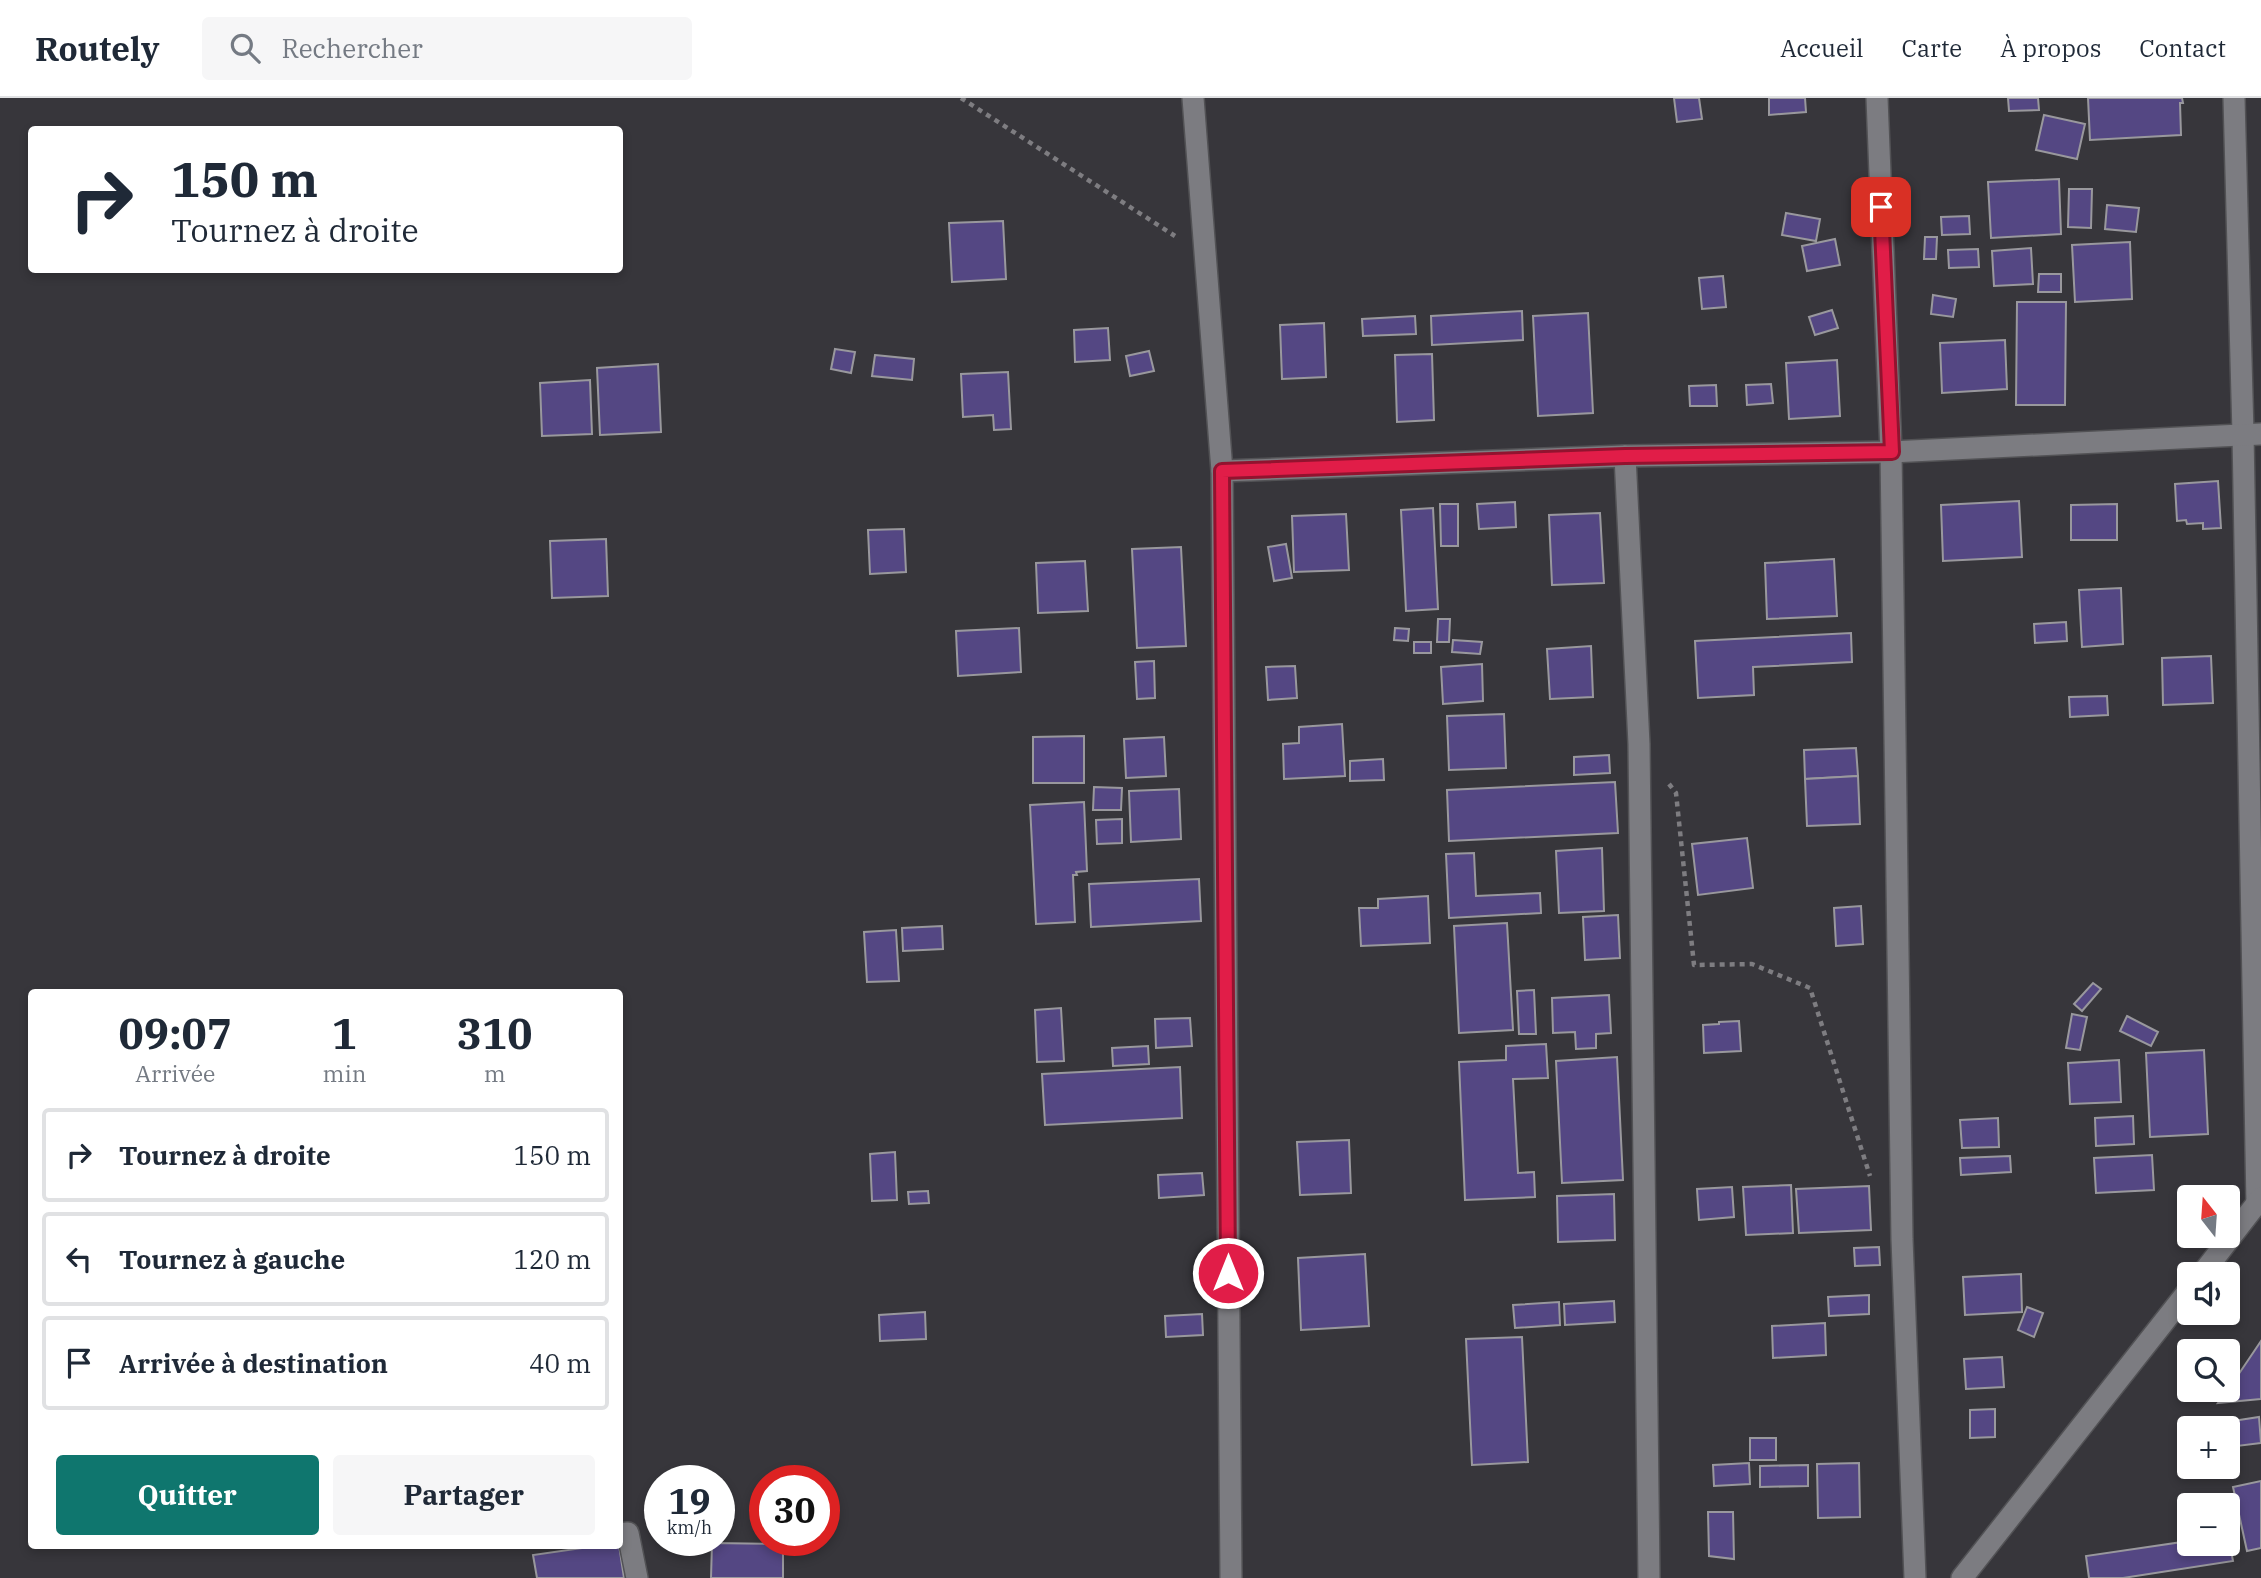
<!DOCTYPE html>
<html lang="fr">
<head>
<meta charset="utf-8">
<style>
  body { margin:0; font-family:"IBM Plex Serif",serif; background:#f6f6f7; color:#1f2937; height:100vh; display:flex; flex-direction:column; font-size:26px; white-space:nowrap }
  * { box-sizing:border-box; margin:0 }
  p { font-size:23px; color:#747a83 }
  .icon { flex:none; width:38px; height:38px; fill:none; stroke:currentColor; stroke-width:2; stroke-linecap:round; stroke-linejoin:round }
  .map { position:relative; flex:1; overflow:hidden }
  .drawer { position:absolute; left:28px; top:891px; width:595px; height:560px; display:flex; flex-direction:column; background:#fff; border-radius:7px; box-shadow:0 4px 10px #0003 }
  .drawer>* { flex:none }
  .hud { position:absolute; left:28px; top:28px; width:595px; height:147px; border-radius:7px; box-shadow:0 4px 10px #0003; background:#fff; color:#1f2937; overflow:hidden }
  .needle { width:46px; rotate:343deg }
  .buttons { position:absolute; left:2177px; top:1087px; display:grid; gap:14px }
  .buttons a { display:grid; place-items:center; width:63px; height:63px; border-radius:7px; background:#fff; box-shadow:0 4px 10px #0003; font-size:35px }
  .speed { position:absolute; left:644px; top:1367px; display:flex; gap:14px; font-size:35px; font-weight:700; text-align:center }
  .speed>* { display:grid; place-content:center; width:91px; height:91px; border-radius:50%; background:#fff; box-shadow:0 4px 10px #0003; line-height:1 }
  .speed small { font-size:18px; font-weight:400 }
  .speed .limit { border:10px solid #d22; background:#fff; color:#111 }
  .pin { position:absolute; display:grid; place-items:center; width:60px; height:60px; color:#fff; margin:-30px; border-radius:14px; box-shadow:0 4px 10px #0006 }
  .me { position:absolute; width:77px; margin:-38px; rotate:0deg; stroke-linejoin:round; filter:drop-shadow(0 0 5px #0008) }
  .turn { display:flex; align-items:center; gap:24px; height:147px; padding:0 28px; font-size:32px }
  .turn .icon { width:91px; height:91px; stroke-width:2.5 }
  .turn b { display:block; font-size:49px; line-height:60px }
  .eta { display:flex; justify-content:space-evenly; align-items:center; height:119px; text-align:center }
  .eta b { font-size:42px; font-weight:800; line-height:49px }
  .button { display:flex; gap:14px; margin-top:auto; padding:14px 28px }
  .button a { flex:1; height:80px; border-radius:7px; background:#0f766e; color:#fff; font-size:28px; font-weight:800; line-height:80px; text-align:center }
  .button a+a { background:#f6f6f7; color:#1f2937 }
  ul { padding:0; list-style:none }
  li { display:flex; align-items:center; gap:21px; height:94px; margin:0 14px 10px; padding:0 14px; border:4px solid #e0e1e3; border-radius:7px }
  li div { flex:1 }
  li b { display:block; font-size:26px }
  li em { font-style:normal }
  header { display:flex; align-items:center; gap:42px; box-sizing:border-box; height:98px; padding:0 35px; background:#fff; border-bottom:2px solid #e0e1e3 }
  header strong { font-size:33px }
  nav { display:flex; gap:38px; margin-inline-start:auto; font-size:24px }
  .search { width:490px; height:63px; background:#f6f6f7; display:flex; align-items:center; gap:18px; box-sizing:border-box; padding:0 24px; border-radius:7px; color:#747a83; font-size:26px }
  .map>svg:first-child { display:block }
</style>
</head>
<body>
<header>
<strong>Routely</strong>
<div class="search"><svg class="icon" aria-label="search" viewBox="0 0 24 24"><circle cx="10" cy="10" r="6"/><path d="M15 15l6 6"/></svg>Rechercher</div>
<nav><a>Accueil</a><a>Carte</a><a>À propos</a><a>Contact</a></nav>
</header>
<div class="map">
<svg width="2261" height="1480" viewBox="0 0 2261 1480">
  <rect width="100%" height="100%" fill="#37363b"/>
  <g fill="#544783" stroke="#99989d" stroke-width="2">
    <polygon points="1674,0 1699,0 1702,21 1677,24"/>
    <polygon points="1769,0 1805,0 1806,14 1769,17"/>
    <polygon points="2008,0 2038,0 2039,12 2009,13"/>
    <polygon points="2088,0 2182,0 2183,5 2180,5 2181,37 2090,42"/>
    <polygon points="2044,17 2085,26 2077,61 2036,52"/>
    <polygon points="2059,81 2061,136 1991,140 1988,84"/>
    <polygon points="2069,91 2092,91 2091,130 2068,129"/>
    <polygon points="2107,107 2139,110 2136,134 2105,131"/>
    <polygon points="1786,115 1820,121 1816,143 1782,137"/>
    <polygon points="1969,118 1970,136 1942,137 1941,119"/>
    <polygon points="1003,123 1006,181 952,184 949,125"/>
    <polygon points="1925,139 1937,139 1936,161 1924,161"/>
    <polygon points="1835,141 1840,167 1807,173 1802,148"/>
    <polygon points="2130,144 2132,201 2075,204 2072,147"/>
    <polygon points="2031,150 2033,186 1994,188 1992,153"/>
    <polygon points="1978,151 1979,169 1949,170 1948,152"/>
    <polygon points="2039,176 2061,176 2061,194 2038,194"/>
    <polygon points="1723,178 1726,209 1702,211 1699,180"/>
    <polygon points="1933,197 1956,201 1953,219 1931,216"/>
    <polygon points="2017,204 2066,204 2065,307 2016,307"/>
    <polygon points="1832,212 1838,230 1815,237 1809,219"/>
    <polygon points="1522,213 1523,242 1432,247 1431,218"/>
    <polygon points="1588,215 1593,315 1538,318 1533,218"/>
    <polygon points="1415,218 1416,236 1363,238 1362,221"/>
    <polygon points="1324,225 1326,279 1282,281 1280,227"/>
    <polygon points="1108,230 1110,262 1075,264 1074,232"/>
    <polygon points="2005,242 2007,291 1942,295 1940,245"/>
    <polygon points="835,251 855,254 851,275 831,271"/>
    <polygon points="1149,253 1154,273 1130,278 1126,258"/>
    <polygon points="1432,256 1434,322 1397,324 1395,257"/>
    <polygon points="875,257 914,261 912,282 872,278"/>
    <polygon points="1837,262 1840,318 1789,321 1786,265"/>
    <polygon points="658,266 661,334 600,337 597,270"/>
    <polygon points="1008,274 1011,331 994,332 993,317 963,319 961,276"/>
    <polygon points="590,282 592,336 542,338 540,285"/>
    <polygon points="1771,286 1773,305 1747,307 1746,287"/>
    <polygon points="1716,287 1717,308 1690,308 1689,288"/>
    <polygon points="2218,383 2221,430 2203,431 2203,425 2187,426 2186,422 2177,423 2175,386"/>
    <polygon points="2019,403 2022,459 1943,463 1941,407"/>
    <polygon points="1515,404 1516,429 1479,431 1477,406"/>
    <polygon points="1440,406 1458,406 1458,448 1441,448"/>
    <polygon points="2117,406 2117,442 2071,442 2071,407"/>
    <polygon points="1433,410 1438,511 1406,513 1401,412"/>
    <polygon points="1600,415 1604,485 1552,487 1549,417"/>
    <polygon points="1346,416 1349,472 1294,474 1292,418"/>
    <polygon points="904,431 906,474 870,476 868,432"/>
    <polygon points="606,441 608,498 552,500 550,443"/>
    <polygon points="1286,446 1292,480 1274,483 1268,449"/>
    <polygon points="1181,449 1186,548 1137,550 1132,451"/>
    <polygon points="1834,461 1837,518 1767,521 1765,465"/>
    <polygon points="1085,463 1088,513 1038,515 1036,465"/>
    <polygon points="2121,490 2123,546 2082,549 2079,492"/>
    <polygon points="1438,521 1450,521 1449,544 1437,544"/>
    <polygon points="2066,524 2067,543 2035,545 2034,526"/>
    <polygon points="1019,530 1021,574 958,578 956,533"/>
    <polygon points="1395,530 1409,531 1408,543 1394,542"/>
    <polygon points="1851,535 1852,564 1753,569 1754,597 1698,600 1695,543"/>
    <polygon points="1453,542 1482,544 1480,556 1452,554"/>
    <rect x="1414" y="544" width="17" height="11"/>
    <polygon points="1591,548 1593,599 1550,601 1547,551"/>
    <polygon points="2211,558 2213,605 2163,607 2162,560"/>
    <polygon points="1154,563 1155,600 1137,601 1135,564"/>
    <polygon points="1482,566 1483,603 1443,606 1441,569"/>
    <polygon points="1295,568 1297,600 1268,602 1266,569"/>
    <polygon points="2107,598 2108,617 2070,619 2069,599"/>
    <polygon points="1504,616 1506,670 1449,672 1447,618"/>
    <polygon points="1342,626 1345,678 1284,681 1283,646 1299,645 1299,629"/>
    <polygon points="1084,638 1084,685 1033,685 1033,639"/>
    <polygon points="1164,639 1166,678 1126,680 1124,641"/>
    <polygon points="1856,650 1858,678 1805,681 1804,652"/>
    <polygon points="1609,657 1610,675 1574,677 1574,659"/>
    <polygon points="1383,661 1384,682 1350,683 1350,663"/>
    <polygon points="1858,678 1860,726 1807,728 1805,681"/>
    <polygon points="1615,684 1618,735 1449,743 1447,692"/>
    <polygon points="1094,689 1122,690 1121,712 1093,712"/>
    <polygon points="1179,691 1181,741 1131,744 1129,693"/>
    <polygon points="1084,704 1087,773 1076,774 1077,777 1073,777 1075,824 1036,826 1030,707"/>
    <polygon points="1122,721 1122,745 1097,746 1096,722"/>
    <polygon points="1747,740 1753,790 1698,797 1692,746"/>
    <polygon points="1602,750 1604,813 1559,815 1556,753"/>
    <polygon points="1474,755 1476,798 1540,795 1541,815 1449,820 1446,756"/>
    <polygon points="1199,781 1201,823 1091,829 1089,786"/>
    <polygon points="1428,798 1430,845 1361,848 1359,810 1378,810 1378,801"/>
    <polygon points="1861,808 1863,846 1836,848 1834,810"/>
    <polygon points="1618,817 1620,860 1585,862 1583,819"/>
    <polygon points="1507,825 1513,932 1459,935 1454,828"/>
    <polygon points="942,828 943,851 903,853 902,830"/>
    <polygon points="896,832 899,883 867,884 864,834"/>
    <polygon points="2093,885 2101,891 2082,913 2074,906"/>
    <polygon points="1534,892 1536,936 1519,936 1517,893"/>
    <polygon points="1609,897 1611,935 1596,936 1596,950 1576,951 1575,934 1553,935 1552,900"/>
    <polygon points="1061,910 1064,963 1037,964 1035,912"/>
    <polygon points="2072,916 2087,919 2080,952 2066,950"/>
    <polygon points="2127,918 2158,934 2151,948 2120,933"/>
    <polygon points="1190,920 1192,948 1156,950 1155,921"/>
    <polygon points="1739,923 1741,953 1704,955 1703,927 1719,926 1719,924"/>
    <polygon points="1546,946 1548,980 1513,981 1518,1075 1534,1074 1535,1099 1465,1102 1459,964 1506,962 1506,948"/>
    <polygon points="1148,948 1149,966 1113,968 1112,950"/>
    <polygon points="2204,952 2208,1036 2150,1039 2146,955"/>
    <polygon points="1617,959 1623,1082 1562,1085 1556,963"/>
    <polygon points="2119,962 2121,1004 2070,1006 2068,965"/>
    <polygon points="1180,969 1182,1020 1045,1027 1042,976"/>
    <polygon points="2133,1018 2134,1046 2096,1048 2095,1020"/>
    <polygon points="1998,1020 1999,1049 1962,1050 1960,1022"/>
    <polygon points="1349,1042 1351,1095 1300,1097 1297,1044"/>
    <polygon points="895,1054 897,1102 872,1103 870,1056"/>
    <polygon points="2152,1057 2154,1092 2096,1095 2094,1060"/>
    <polygon points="2010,1058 2011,1074 1961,1077 1960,1060"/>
    <polygon points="1202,1075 1204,1097 1159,1100 1158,1077"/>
    <polygon points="1791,1087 1793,1135 1746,1137 1743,1089"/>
    <polygon points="1869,1088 1871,1132 1799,1135 1796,1091"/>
    <polygon points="1732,1089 1734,1119 1699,1122 1697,1091"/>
    <polygon points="928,1093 929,1105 909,1106 908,1094"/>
    <polygon points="1614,1096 1615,1142 1558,1144 1557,1098"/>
    <polygon points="1879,1149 1880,1167 1855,1168 1854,1150"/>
    <polygon points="1365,1156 1369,1228 1301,1232 1298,1160"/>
    <polygon points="2021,1176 2022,1214 1965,1217 1963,1179"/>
    <polygon points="1869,1197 1869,1216 1829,1218 1828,1199"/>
    <polygon points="1614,1203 1615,1224 1565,1227 1564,1206"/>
    <polygon points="1559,1204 1560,1227 1515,1230 1513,1207"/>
    <polygon points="2027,1209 2043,1215 2034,1239 2018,1232"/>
    <polygon points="925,1214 926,1241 880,1243 879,1217"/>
    <polygon points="1202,1216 1203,1237 1166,1239 1165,1218"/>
    <polygon points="1825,1225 1826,1257 1773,1260 1772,1228"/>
    <polygon points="1522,1239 1528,1364 1472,1367 1466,1241"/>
    <polygon points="2261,1243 2261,1301 2218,1305 2228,1292"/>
    <polygon points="2002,1259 2004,1289 1966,1291 1964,1261"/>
    <polygon points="1995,1311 1995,1339 1970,1340 1970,1312"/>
    <polygon points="2259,1319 2261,1345 2229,1349 2226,1324"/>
    <rect x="1750" y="1340" width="26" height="22"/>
    <polygon points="1749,1365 1750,1386 1714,1388 1713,1367"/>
    <polygon points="1859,1365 1860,1419 1818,1420 1817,1366"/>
    <polygon points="1808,1367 1808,1388 1760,1389 1760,1368"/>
    <polygon points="2261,1383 2261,1450 2247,1453 2233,1389"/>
    <polygon points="1708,1414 1733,1414 1734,1461 1709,1458"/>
    <polygon points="2228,1437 2233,1463 2123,1480 2089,1480 2086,1458 2189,1443 2189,1446 2228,1446"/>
    <polygon points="712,1445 783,1446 783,1480 711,1480"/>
    <polygon points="603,1447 619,1447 624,1480 537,1480 533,1457"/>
  </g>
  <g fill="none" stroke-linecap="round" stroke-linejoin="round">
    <defs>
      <g id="street">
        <polyline points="1193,0 1222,373 1231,1480"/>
        <polyline points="1877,0 1891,354 1902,1141 1915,1480"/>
        <polyline points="2234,0 2243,336 2257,1107"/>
        <polyline points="1625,358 1639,646 1649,1480"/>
        <polyline points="1222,373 1625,358 1891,354 2261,336"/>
        <polyline points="620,1436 628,1435 637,1480"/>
      </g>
      <g id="secondary">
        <polyline points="2202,1176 2261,1100"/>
        <polyline points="1962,1480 2189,1192"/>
      </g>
    </defs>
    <use href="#street" stroke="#525255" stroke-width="24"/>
    <use href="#secondary" stroke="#525255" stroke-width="24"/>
    <g stroke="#7e7d81" stroke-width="4.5" stroke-dasharray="5 5" stroke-linecap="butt">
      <polyline points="961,0 1175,138"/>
      <polyline points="1669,686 1676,695 1694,867 1752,866 1810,890 1870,1078"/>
    </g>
    <use href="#street" stroke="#7c7c81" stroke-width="21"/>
    <use href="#secondary" stroke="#7c7c81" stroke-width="21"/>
  </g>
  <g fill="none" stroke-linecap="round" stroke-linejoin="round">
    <defs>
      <polyline id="route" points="1228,1175 1222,373 1625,358 1892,354 1881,109"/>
    </defs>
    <use href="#route" stroke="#92132f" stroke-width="18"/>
    <use href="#route" stroke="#e11d48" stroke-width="12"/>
  </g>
</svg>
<div class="buttons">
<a><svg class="needle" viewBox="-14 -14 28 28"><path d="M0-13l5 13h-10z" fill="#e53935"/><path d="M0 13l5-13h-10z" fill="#747a83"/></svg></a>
<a><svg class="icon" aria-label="sound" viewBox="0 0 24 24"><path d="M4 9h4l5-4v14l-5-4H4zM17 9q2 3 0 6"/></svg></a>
<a><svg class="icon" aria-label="search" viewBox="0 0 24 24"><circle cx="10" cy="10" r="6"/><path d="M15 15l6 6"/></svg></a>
<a>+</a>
<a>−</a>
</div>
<div class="speed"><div>19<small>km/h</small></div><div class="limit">30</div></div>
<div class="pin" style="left:1881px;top:109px;background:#d93025"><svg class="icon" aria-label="arrive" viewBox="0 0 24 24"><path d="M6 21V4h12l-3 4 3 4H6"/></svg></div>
<svg class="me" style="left:1228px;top:1175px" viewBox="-20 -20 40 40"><circle r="17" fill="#e11d48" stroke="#fff" stroke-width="3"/><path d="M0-11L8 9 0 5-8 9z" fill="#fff"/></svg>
<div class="hud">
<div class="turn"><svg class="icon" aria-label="right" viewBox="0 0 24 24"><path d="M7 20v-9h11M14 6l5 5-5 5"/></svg><div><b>150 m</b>Tournez à droite</div></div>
</div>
<section class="drawer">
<div class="eta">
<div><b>09:07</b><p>Arrivée</p></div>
<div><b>1</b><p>min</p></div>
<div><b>310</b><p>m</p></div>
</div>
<ul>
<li><svg class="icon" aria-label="right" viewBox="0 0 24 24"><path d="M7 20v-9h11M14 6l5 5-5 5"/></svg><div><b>Tournez à droite</b></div><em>150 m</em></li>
<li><svg class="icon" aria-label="left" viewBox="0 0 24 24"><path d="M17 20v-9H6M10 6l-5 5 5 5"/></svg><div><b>Tournez à gauche</b></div><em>120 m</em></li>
<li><svg class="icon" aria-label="arrive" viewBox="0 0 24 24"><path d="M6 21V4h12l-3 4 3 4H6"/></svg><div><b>Arrivée à destination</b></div><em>40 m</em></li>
</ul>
<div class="button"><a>Quitter</a><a>Partager</a></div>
</section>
</div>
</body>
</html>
